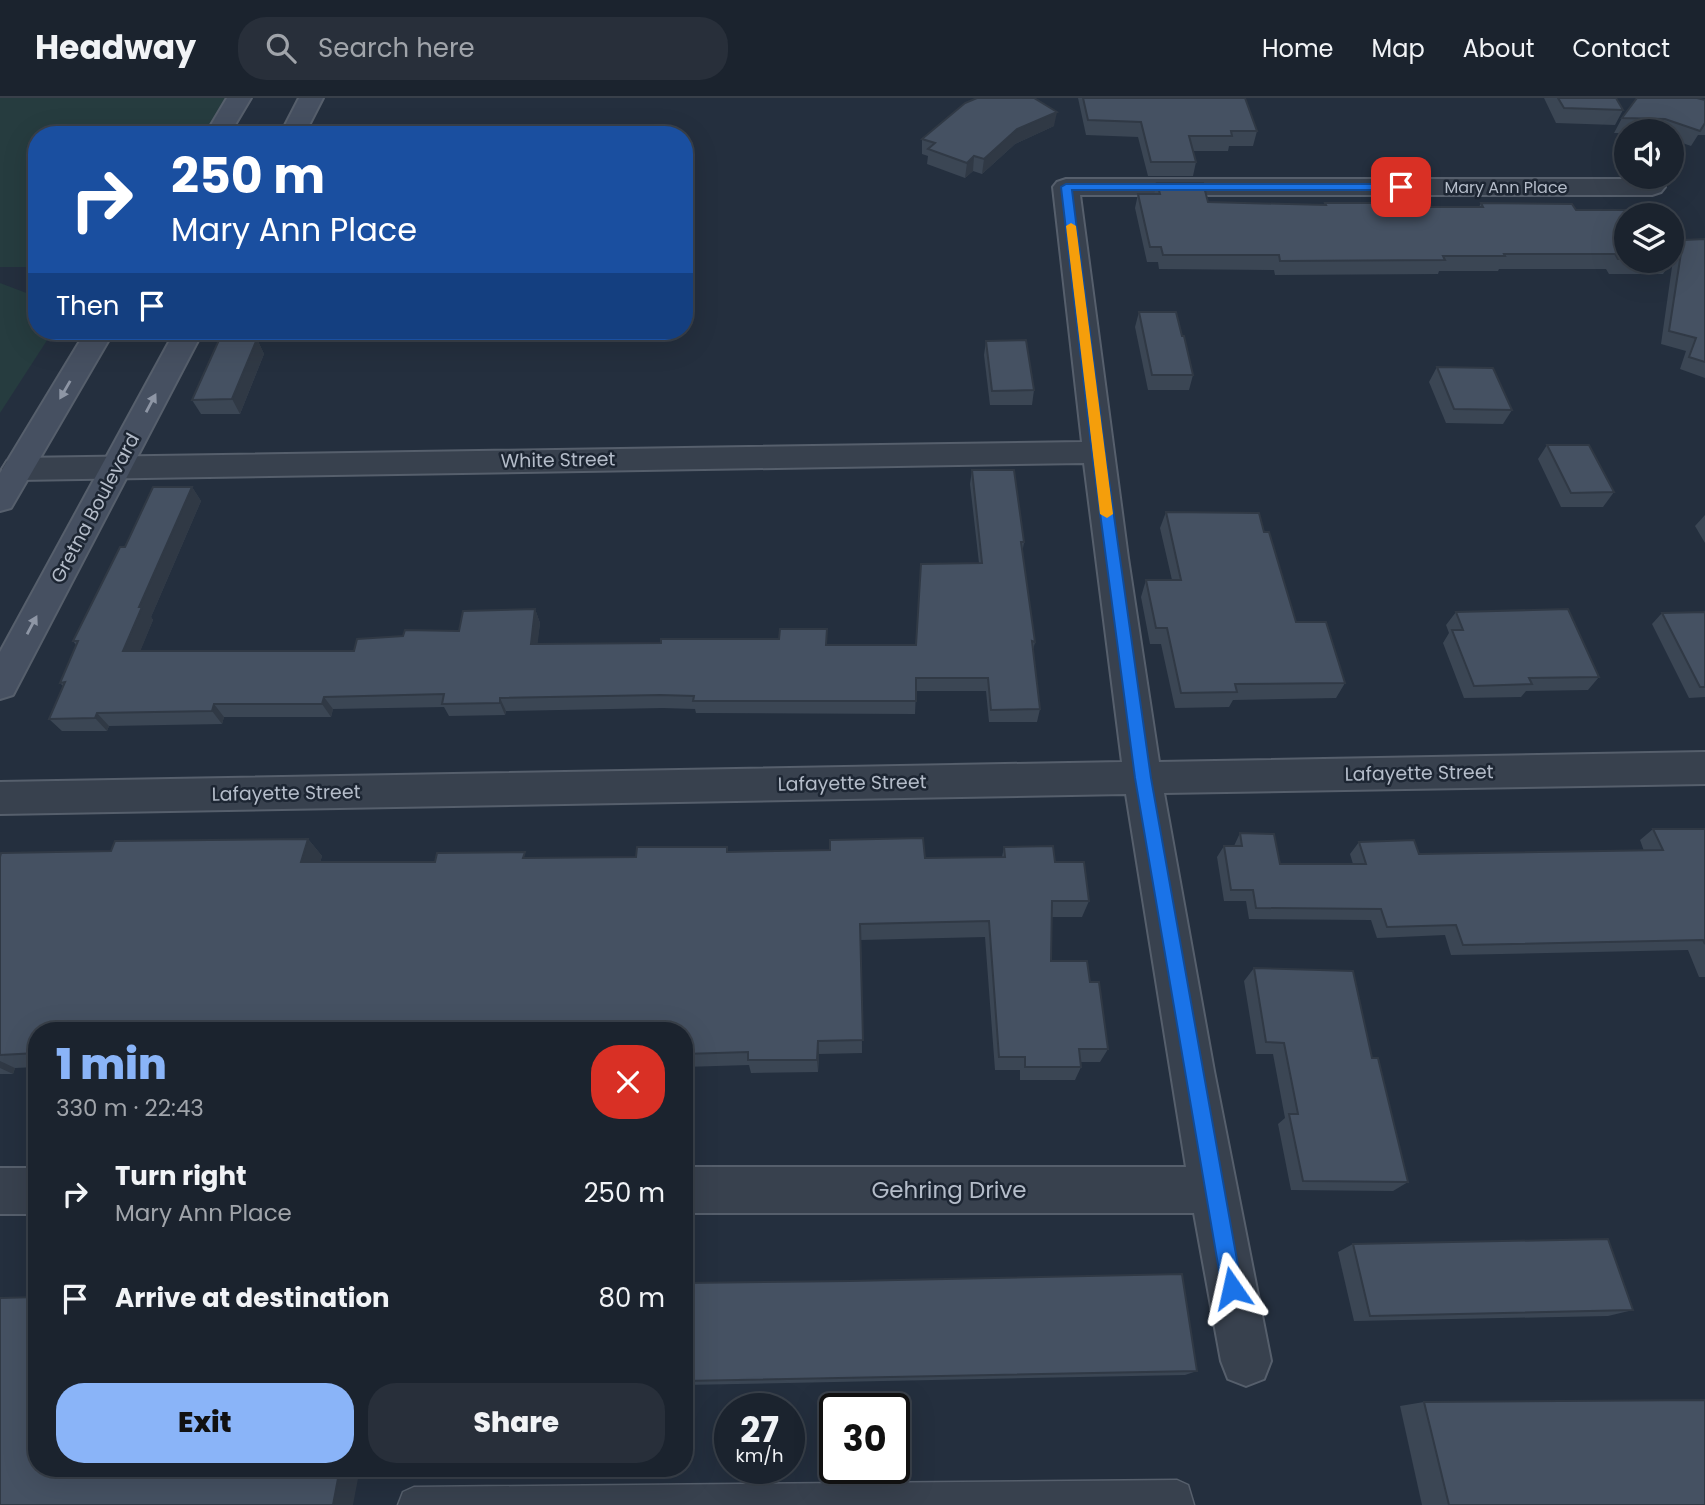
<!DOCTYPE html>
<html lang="en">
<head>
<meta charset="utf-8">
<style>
  body { margin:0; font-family:Poppins,sans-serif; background:#282f3a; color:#f1f3f6; height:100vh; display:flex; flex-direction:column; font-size:26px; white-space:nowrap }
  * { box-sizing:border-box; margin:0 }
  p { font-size:23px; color:#a0a4aa }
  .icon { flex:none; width:38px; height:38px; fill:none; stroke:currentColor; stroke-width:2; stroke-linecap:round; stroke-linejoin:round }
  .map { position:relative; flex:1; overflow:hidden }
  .panel { position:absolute; left:28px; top:924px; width:665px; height:455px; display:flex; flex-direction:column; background:#1b232e; border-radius:28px; box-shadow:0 7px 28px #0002,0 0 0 2px #39404a }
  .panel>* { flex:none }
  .hud { position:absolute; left:28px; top:28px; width:665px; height:214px; border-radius:28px; box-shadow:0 7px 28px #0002,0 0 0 2px #39404a; background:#1a4fa0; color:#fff; overflow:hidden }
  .buttons { position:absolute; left:1614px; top:21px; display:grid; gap:14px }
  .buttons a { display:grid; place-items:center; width:70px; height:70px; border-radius:50%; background:#1b232e; box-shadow:0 7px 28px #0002,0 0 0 2px #39404a; font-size:35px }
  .speed { position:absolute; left:714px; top:1295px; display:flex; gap:14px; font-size:35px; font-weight:700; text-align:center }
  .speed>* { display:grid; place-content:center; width:91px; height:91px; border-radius:50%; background:#1b232e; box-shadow:0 7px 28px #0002,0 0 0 2px #39404a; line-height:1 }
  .speed small { font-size:18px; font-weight:400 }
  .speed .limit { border:4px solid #111; border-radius:10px; background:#fff; color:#111 }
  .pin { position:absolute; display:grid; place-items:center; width:60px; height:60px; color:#fff; margin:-30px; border-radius:14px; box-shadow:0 4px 10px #0006 }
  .me { position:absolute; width:77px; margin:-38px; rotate:349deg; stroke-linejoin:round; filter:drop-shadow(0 0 5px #0008) }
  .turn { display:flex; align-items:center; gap:24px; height:147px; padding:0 28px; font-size:32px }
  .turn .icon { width:91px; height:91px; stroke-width:2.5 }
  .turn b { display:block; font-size:49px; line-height:60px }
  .then { display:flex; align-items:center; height:66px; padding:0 28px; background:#0003; gap:14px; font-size:26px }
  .round { display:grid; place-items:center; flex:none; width:74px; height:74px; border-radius:28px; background:#282f3a }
  .summary { display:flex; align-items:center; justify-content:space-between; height:119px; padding:0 28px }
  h1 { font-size:42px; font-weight:800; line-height:52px; color:#8ab4f8 }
  .action { display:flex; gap:14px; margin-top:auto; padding:14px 28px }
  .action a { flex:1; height:80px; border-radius:28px; background:#8ab4f8; color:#111; font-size:28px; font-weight:800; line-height:80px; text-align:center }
  .action a+a { background:#282f3a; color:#f1f3f6 }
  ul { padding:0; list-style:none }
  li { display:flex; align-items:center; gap:21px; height:105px; padding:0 28px }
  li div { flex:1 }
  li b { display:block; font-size:26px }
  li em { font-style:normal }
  header { display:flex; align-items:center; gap:42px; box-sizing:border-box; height:98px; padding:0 35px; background:#1b232e; border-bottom:2px solid #39404a }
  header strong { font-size:33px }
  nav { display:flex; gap:38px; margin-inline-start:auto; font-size:24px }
  .search { width:490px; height:63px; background:#282f3a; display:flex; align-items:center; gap:18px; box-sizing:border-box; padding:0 24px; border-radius:28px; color:#a0a4aa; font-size:26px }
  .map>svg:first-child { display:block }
</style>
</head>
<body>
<header>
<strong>Headway</strong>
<div class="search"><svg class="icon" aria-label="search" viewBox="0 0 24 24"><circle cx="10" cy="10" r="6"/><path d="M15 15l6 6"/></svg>Search here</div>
<nav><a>Home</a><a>Map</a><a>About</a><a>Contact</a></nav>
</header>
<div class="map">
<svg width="1705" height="1407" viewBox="0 0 1705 1407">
  <rect width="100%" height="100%" fill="#242f3e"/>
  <g fill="#263c3f">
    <polygon points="0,0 230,0 203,37 37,37 37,169 0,169"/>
    <polygon points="0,185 37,199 37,233 53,233 0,315"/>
  </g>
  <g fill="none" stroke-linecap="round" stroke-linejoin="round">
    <defs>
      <polygon id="lane" points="1177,1382 1188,1387 1194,1407 398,1407 403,1394 414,1389"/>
      <g id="street">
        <polygon points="1066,81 1652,81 1661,84 1665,89 1661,94 1652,97 1080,97 1128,460 1159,664 1705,654 1705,686 1164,695 1214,973 1271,1263 1264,1281 1246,1288 1228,1281 1221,1263 1194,1115 684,1115 684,1069 1186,1069 1126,696 0,716 0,684 1122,664 1084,365 18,382 7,379 2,371 7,363 18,360 1082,344 1053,89 1057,84"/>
        <rect x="0" y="1070" width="37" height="46"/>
      </g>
      <g id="secondary">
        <polygon points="227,0 251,0 229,37 205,37"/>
        <polygon points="299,0 323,0 304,37 280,37"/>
        <polygon points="86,233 114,233 11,410 0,413 0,375"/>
        <polygon points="175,233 203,233 13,597 0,601 0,554"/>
      </g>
    </defs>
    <use href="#lane" stroke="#565f6c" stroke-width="3"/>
    <use href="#street" stroke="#565f6c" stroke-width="4"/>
    <use href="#secondary" stroke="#565f6c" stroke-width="4"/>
    <use href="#lane" fill="#38414e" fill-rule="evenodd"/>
    <use href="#street" fill="#38414e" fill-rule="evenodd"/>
    <use href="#secondary" fill="#465061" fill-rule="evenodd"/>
  </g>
  <g fill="#3b4654">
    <polygon points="1078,0 1245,0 1257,33 1253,48 1229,48 1228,53 1193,53 1196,64 1193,78 1148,78 1138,39 1086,37"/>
    <polygon points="1544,0 1616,0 1623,12 1615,27 1556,25"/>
    <polygon points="1705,2 1705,37 1698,37 1691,48 1671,41 1671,33 1626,33 1626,35 1614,35 1622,20"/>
    <polygon points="1054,28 1015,46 982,76 973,73 965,80 927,66 928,58 922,56 922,41"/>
    <polygon points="1157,85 1208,104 1324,107 1325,105 1408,109 1479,109 1481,105 1576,112 1626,117 1626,163 1671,163 1671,158 1673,161 1663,176 1609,176 1606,171 1499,171 1498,173 1439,173 1438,176 1275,177 1274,172 1159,171 1158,164 1147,164 1135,110 1138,96 1154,96"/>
    <polygon points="1705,141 1705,280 1680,271 1686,253 1661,246 1674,155 1683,142"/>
    <polygon points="1139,214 1182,238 1193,277 1189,292 1148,292 1135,229"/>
    <polygon points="257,241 264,256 240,316 201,316 192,302"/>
    <polygon points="986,243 1034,292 1032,307 990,307 984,257"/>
    <polygon points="1437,269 1512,312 1503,326 1446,325 1429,284"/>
    <polygon points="1547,347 1614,394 1603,409 1561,409 1538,361"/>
    <polygon points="972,372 1024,444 1022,456 1035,544 1033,552 1040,611 1037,624 989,624 986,593 916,593 915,616 696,615 695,611 663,610 506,613 505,617 449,618 444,609 333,611 331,619 224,619 222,626 109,628 107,633 62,633 49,621 63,588 60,585 76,547 73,543 125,449 192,389 201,403 151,519 153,522 140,553 354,553 403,538 459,533 535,511 540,525 537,546 916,547 979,465 970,386"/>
    <polygon points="1166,414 1264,434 1296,524 1345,585 1336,600 1233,602 1229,609 1175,610 1161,546 1150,546 1141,499 1146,482 1172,482 1160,430"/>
    <polygon points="1705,417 1705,445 1695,428"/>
    <polygon points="1456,514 1599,579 1588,592 1526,593 1521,599 1464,600 1443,545 1449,535 1446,527"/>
    <polygon points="1705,514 1705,599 1689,600 1652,526 1662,515"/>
    <polygon points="1653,731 1705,731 1705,879 1699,879 1688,852 1451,857 1445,837 1377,840 1371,822 1249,821 1246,803 1224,803 1217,759 1224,748 1234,748 1240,735 1280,766 1353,766 1350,756 1359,744 1419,756 1644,753 1640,742"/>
    <polygon points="308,741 322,758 320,765 435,764 528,760 636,759 727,749 728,754 925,760 1002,759 1004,749 1055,764 1089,803 1082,819 1051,819 1051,863 1090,884 1108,951 1100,964 1081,964 1081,969 1075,982 1020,982 1020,972 995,972 985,839 861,842 862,955 819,956 818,974 751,975 749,967 684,969 684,933 37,933 37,969 15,970 13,976 0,976 0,759 111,753"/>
    <polygon points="1254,870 1372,960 1408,1084 1393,1093 1291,1092 1278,1026 1285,1020 1273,956 1256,956 1244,883"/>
    <polygon points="1353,1146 1633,1212 1608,1218 1354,1223 1338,1154"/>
    <polygon points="684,1185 1197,1273 1185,1277 684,1287"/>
    <polygon points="1424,1304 1705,1407 1422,1407 1400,1308"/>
  </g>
  <g fill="#303945">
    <polygon points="1057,14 1054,28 1015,46 982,76 984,61 1017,31"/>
    <polygon points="974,58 973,73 965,80 967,65"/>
    <polygon points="257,241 264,256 240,316 232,301"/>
    <polygon points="192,389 201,403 151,519 153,522 135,566 123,553 139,509"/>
    <polygon points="535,511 540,525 536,559 531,546"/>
    <polygon points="324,599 333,611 331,619 322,606"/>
    <polygon points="500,600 506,613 505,617 500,605"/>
    <polygon points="214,606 224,619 222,626 212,613"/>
    <polygon points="97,615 109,628 107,633 95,620"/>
    <polygon points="308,741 322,758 315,781 301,764"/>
    <polygon points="818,943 819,956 818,974 817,962"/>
    <polygon points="0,963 15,970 13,976 0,970"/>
    <polygon points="340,1370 360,1370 353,1407 333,1407"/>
  </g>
  <g fill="#455162" stroke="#303945" stroke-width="2">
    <polygon points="977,0 1034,0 1057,14 1017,31 984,61 974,58 967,65 928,51 935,45 922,41 965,5"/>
    <polygon points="1083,0 1245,0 1257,33 1231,33 1232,38 1189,38 1196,64 1151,64 1141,24 1088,22"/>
    <polygon points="1558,0 1616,0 1623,12 1564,10"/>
    <polygon points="1637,0 1697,0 1705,2 1705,25 1700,33 1665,21 1622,20"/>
    <polygon points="1157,85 1203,85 1208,104 1326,107 1325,105 1406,105 1408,109 1483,109 1481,105 1572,106 1576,112 1641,112 1644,117 1626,117 1626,161 1618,161 1615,156 1504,156 1505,158 1443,158 1445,162 1280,163 1279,157 1163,157 1161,149 1150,149 1138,96 1160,96"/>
    <polygon points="1705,141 1705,264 1689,259 1696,240 1669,233 1683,142"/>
    <polygon points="1139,214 1176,214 1182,238 1184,238 1193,277 1152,277"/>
    <polygon points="257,241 232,301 192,302 219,242"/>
    <polygon points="1026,242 1034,292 992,293 986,243"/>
    <polygon points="1437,269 1493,270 1512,312 1454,311"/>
    <polygon points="1547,347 1589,347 1614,394 1571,395"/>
    <polygon points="972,372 1014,372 1024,444 1021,444 1035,544 1032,543 1040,611 991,612 988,580 916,580 916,603 693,603 694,598 660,597 500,600 500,605 442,606 444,596 324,599 322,606 214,606 212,613 97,615 95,620 49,621 65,584 60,585 78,543 73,543 120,449 125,449 153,389 192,389 139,509 142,509 123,553 354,553 357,541 403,538 405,532 459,533 463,513 535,511 531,546 661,545 661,541 779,541 780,531 827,531 826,547 916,547 921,466 982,465"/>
    <polygon points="1166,414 1259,415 1264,434 1269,434 1296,524 1326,524 1345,585 1235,586 1237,594 1181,595 1167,530 1156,530 1146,482 1181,482"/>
    <polygon points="1568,511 1599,579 1529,580 1532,586 1474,588 1452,532 1463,532 1456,514"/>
    <polygon points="1705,514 1705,589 1700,589 1662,515"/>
    <polygon points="1653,731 1705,731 1705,846 1703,842 1463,847 1456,827 1387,829 1381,811 1256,810 1253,792 1231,792 1224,748 1242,748 1240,735 1274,736 1280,766 1366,766 1359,744 1414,742 1419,756 1663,752"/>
    <polygon points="923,740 925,760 1005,759 1004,749 1053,748 1055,764 1084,764 1089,803 1052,803 1051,863 1087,863 1090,884 1099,884 1108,951 1079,951 1081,969 1025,969 1025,959 999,959 989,823 860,826 863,942 818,943 817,962 748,962 748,954 684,956 684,933 37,933 37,955 0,957 0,759 1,755 111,753 115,743 308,741 301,764 435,764 437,755 525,754 523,760 636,759 637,749 727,749 727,754 830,752 830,742"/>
    <polygon points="1254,870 1353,873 1372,960 1378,960 1408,1084 1303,1083 1289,1016 1298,1016 1284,945 1266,944"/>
    <polygon points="1608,1141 1633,1212 1370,1218 1353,1146"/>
    <polygon points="1182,1176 1197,1273 684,1283 684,1185 849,1183"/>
    <polygon points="37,1199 37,1370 340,1370 333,1407 0,1407 0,1200"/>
    <polygon points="1705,1302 1705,1407 1449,1407 1424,1304"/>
  </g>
  <defs><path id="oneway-solid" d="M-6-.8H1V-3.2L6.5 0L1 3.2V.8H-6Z" transform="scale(1.75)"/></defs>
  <g fill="#8e96a5">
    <use href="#oneway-solid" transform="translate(65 292) rotate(120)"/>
    <use href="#oneway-solid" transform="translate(151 305) rotate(-62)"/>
    <use href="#oneway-solid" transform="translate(32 527) rotate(-62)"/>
  </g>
  <polygon fill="#1a73e8" stroke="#114b97" stroke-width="2" points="1066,86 1401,86 1406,89 1401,92 1072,92 1105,354 1151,680 1242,1190 1239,1197 1232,1200 1225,1197 1222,1190 1135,680 1092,354 1061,89"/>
  <polygon fill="#f59e0b" points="1071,125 1076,128 1113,416 1107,420 1100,416 1066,128"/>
  <g text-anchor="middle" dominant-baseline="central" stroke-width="5" stroke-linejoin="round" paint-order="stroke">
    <g font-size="16" fill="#b4bcc9" stroke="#1d2633">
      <text x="1506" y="89">Mary Ann Place</text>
    </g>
    <g font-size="19" fill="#b4bcc9" stroke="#1d2633">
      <text transform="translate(558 362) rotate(-1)">White Street</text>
      <text transform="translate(95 410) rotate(-62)">Gretna Boulevard</text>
      <text transform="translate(1419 675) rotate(-1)">Lafayette Street</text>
      <text transform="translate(852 685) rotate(-1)">Lafayette Street</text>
      <text transform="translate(286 695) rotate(-1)">Lafayette Street</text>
    </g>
    <g font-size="23" fill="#b4bcc9" stroke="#1d2633">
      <text x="949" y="1092">Gehring Drive</text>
    </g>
  </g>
</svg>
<div class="buttons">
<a><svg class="icon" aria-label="sound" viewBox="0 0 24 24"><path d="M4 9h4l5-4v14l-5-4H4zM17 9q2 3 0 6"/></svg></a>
<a><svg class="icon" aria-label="layers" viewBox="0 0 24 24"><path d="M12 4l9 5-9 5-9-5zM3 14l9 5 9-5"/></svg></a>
</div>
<div class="speed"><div>27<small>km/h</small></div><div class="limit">30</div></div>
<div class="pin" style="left:1401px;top:89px;background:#d93025"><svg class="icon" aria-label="arrive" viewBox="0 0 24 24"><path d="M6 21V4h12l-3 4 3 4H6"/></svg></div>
<svg class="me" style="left:1232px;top:1190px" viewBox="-20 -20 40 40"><path d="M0-17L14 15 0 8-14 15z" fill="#1a73e8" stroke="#fff" stroke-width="4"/></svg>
<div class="hud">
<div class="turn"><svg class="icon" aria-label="right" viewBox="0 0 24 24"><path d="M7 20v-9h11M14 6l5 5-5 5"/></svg><div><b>250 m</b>Mary Ann Place</div></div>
<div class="then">Then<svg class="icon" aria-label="arrive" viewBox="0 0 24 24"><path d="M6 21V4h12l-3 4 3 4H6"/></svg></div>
</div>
<section class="panel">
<div class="summary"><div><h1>1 min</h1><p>330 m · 22:43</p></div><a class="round" style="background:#d93025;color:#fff"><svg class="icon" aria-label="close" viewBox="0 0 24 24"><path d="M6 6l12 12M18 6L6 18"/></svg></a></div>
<ul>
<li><svg class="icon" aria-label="right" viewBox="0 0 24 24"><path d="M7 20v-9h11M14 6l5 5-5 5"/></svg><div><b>Turn right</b><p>Mary Ann Place</p></div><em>250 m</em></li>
<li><svg class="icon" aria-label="arrive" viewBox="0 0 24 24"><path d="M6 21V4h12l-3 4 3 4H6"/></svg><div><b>Arrive at destination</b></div><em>80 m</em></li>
</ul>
<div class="action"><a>Exit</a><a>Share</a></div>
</section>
</div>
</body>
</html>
